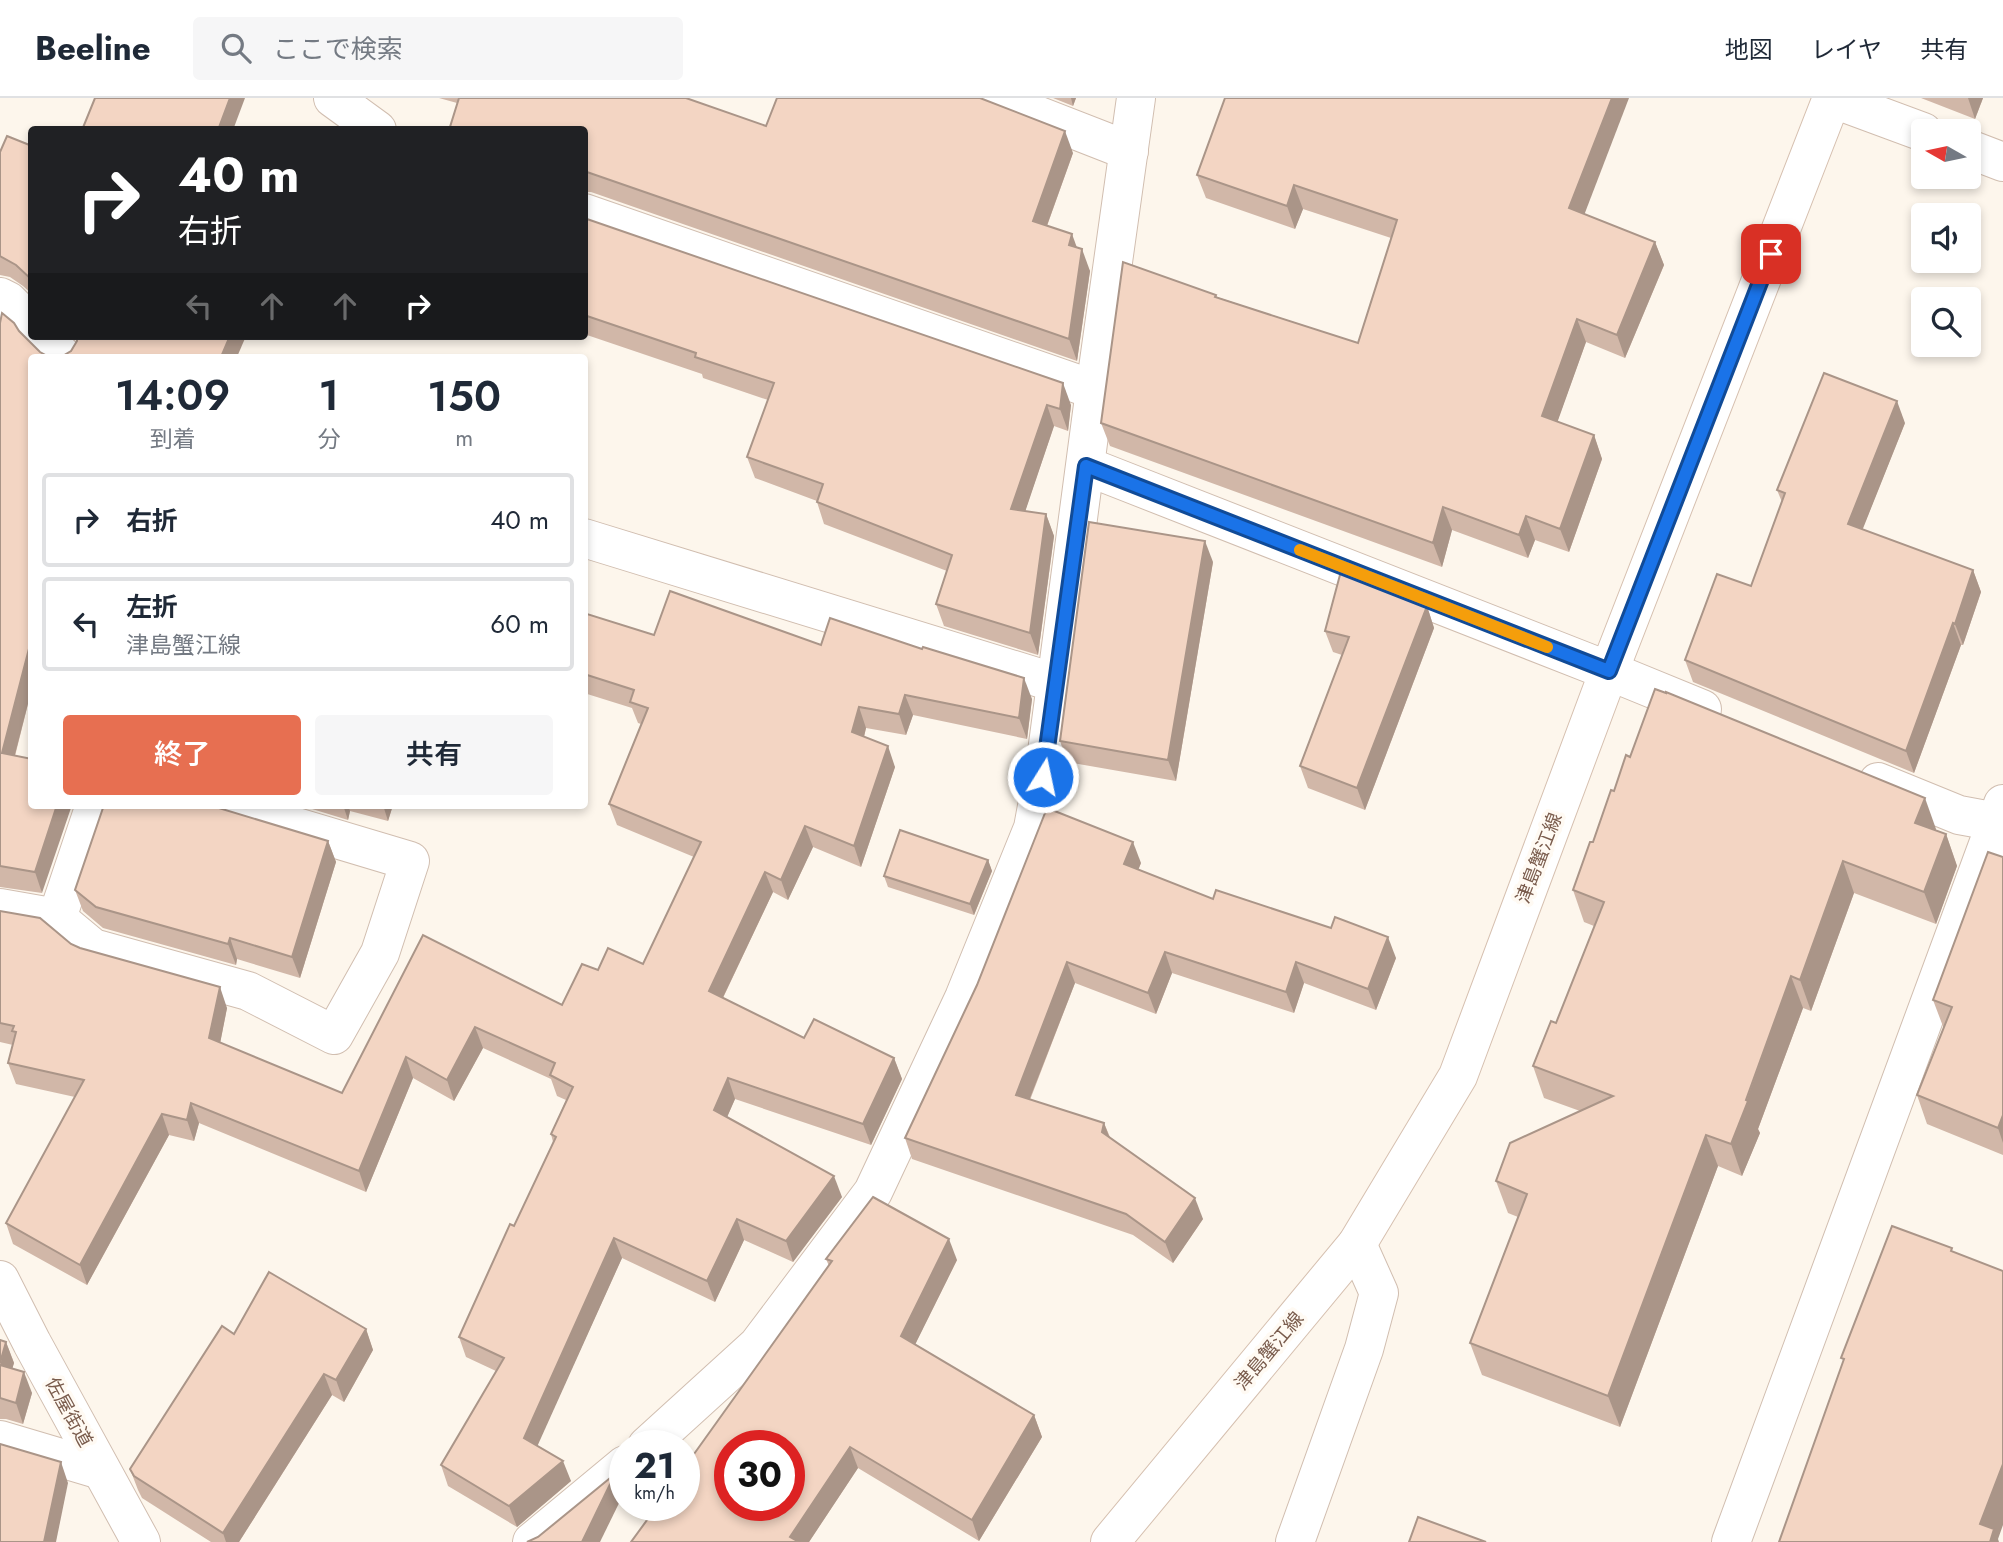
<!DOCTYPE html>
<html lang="ja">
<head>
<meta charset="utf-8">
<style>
  body { margin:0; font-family:Jost,"Noto Sans JP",sans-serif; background:#f6f6f7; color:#1f2937; height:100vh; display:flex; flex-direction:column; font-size:26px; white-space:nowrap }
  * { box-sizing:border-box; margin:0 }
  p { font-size:23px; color:#747a83 }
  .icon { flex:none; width:38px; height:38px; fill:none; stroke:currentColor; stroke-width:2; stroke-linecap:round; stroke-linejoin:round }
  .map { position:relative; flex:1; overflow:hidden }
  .sheet { position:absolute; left:28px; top:256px; width:560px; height:455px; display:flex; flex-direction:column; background:#fff; border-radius:7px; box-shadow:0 4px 10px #0003 }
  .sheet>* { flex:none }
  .hud { position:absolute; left:28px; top:28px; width:560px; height:214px; border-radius:7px; box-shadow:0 4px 10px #0003; background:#202124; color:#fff; overflow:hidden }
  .needle { width:46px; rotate:279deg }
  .tools { position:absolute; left:1911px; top:21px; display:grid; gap:14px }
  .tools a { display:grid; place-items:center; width:70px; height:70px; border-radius:7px; background:#fff; box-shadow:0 4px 10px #0003; font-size:35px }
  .speed { position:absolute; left:609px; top:1332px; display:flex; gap:14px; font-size:35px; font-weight:700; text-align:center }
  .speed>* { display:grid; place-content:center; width:91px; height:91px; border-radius:50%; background:#fff; box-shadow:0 4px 10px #0003; line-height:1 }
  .speed small { font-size:18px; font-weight:400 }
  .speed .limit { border:10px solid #d22; background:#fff; color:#111 }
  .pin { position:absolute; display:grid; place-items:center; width:60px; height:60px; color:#fff; margin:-30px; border-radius:14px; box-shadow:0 4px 10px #0006 }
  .me { position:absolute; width:77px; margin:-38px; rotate:10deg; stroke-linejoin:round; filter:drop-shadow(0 0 5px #0008) }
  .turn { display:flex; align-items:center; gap:24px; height:147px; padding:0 35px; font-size:32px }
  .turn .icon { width:91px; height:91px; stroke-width:2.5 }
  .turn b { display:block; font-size:49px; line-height:60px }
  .lanes { display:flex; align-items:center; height:66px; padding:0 35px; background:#0003; justify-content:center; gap:35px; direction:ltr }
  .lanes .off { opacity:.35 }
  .eta { display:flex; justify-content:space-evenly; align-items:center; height:119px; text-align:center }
  .eta b { font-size:42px; font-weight:600; line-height:49px }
  .button { display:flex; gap:14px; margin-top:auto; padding:14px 35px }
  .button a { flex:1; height:80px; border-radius:7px; background:#e76f51; color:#fff; font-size:28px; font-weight:600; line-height:80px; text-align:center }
  .button a+a { background:#f6f6f7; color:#1f2937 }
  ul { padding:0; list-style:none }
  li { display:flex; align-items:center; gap:21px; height:94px; margin:0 14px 10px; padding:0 21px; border:4px solid #e0e1e3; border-radius:7px }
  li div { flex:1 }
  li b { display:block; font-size:26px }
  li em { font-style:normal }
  header { display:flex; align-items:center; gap:42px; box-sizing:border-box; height:98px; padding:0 35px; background:#fff; border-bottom:2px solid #e0e1e3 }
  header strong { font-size:33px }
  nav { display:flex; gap:38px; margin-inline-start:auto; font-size:24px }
  .search { width:490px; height:63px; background:#f6f6f7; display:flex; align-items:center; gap:18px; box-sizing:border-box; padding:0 24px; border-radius:7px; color:#747a83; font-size:26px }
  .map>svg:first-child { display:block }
</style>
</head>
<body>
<header>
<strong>Beeline</strong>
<div class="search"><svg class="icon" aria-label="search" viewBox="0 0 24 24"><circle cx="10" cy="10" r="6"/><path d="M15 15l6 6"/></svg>ここで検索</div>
<nav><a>地図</a><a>レイヤ</a><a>共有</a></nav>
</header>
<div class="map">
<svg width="2003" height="1444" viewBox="0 0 2003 1444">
  <rect width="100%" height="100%" fill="#fdf6ec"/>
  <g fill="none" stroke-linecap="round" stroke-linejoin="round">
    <defs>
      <g id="street">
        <polyline points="333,0 377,32"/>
        <polyline points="993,0 1129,53"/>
        <polyline points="1831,0 1923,34"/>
        <polyline points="1969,51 2003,64"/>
        <polyline points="584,115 1095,292"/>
        <polyline points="0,199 8,203 32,227"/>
        <polyline points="42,238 63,259"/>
        <polyline points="1086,368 1609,573 1702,611"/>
        <polyline points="584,440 1056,585"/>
        <polyline points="1878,684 1959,717 2003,725"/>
        <polyline points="0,810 57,820 93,850 248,893 334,937 380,855 410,763 223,707"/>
        <polyline points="57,820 95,707"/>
        <polyline points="0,1182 32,1245 141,1444"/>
        <polyline points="0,1342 101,1372"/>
        <polyline points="647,1348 758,1247 873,1094 964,900 1033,730 1047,654 1095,292 1136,0"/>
        <polyline points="532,1444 625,1367"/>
        <polyline points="1295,1444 1364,1251 1379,1195 1357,1146"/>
        <polyline points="1731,1444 2003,706"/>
      </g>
      <polyline id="secondary" points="1110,1444 1357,1146 1458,978 1609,573 1832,0"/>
    </defs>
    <use href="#street" stroke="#d1beb0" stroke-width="40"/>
    <use href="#secondary" stroke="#d6c0b0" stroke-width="40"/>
    <use href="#street" stroke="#fff" stroke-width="38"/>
    <use href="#secondary" stroke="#fff" stroke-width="38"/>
  </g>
  <g fill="#d1b7a8">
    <polygon points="439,0 686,0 766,28 1073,55 1047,128 1077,150 1090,173 1077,263 591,94 584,94 584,32 451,32 450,29 457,5"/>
    <polygon points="1053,0 1076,0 1073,8"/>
    <polygon points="1921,0 1983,0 1975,21"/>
    <polygon points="32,48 32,196 23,188 10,179 0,177 0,54"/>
    <polygon points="1197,77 1585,116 1655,144 1664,167 1625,260 1586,244 1557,324 1594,337 1602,361 1569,454 1535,442 1528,460 1452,432 1442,469 1110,348 1101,325 1216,197 1217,199 1358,245 1391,140 1303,111 1295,131 1206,100"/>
    <polygon points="584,120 1071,307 1068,333 1054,328 1025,413 1046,416 1054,438 1038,557 944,528 936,506 947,473 824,426 817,404 817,403 755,380 747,359 768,302 703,280 702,276 584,236"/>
    <polygon points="0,225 19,233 40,254 32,259 32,590 15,658 42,795 0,789"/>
    <polygon points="1905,325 1862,432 1973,472 1981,494 1963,547 1961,547 1914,675 1693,584 1685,562 1751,488 1782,404 1777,392"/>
    <polygon points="1213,464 1176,683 1067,664 1060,643"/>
    <polygon points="1427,508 1434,530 1365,712 1308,690 1300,668 1342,557 1333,554 1325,533"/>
    <polygon points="584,515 654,537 821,547 1032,601 1027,641 913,617 906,637 866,630 864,639 895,669 861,769 813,749 788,802 773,794 723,900 804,940 894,960 902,981 871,1047 735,1001 727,1019 842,1099 793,1164 744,1142 715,1204 622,1160 537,1347 571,1383 517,1429 448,1388 441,1367 496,1273 466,1259 459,1239 514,1128 553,1044 551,1036 566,1002 557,998 551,981 483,950 454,1003 413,980 366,1094 199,1025 194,1043 169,1037 87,1187 13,1146 6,1125 75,999 16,986 8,965 13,947 0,944 0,813 80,850 227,910 220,945 342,995 423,837 562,907 598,872 643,866 694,759 617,727 609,706 641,626 638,625 632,610 584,595"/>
    <polygon points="1614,693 1936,731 1936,733 1946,736 1957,768 1936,826 1854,795 1811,913 1803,910 1758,1031 1760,1035 1742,1078 1718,1068 1620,1329 1482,1277 1470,1245 1518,1119 1508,1115 1496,1083 1580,1013 1544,1000 1533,968 1556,925 1594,828 1584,824 1573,792"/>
    <polygon points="299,707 393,707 388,723 350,713 348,722"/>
    <polygon points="328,743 336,764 300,880 237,861 236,867 103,830 83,813 75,792"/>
    <polygon points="2003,759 2003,1057 1927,1026 1917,997 1944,931 1933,902"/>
    <polygon points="988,762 992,773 974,817 888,789 884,778"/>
    <polygon points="1141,765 1138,772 1213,801 1396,860 1376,912 1304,885 1294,915 1172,875 1156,916 1075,885 1030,1002 1104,1025 1110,1039 1203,1121 1173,1165 1133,1137 912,1061 905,1040 977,887"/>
    <polygon points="826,1161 957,1162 915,1246 1034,1317 1042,1339 979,1443 858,1370 809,1444 829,1168"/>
    <polygon points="366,1231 373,1252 344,1304 332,1297 239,1444 211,1444 142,1400 138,1392 130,1371"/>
    <polygon points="0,1242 6,1244 14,1265 12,1271 32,1295 23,1326 6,1321 0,1321"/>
  </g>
  <g fill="#aa9588">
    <polygon points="230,0 245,0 233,32 218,32"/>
    <polygon points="1071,0 1076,0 1073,8"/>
    <polygon points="1612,0 1629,0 1578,133 1569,110"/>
    <polygon points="1968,0 1983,0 1975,21"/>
    <polygon points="1065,33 1073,55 1041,144 1033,123"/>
    <polygon points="1294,87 1303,111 1295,131 1287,108"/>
    <polygon points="1072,136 1080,158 1069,147"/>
    <polygon points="1655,144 1664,167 1625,260 1617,237"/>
    <polygon points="1082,151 1090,173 1077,263 1069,241"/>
    <polygon points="1577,221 1586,244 1551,342 1542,318"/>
    <polygon points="230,238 246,238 237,259 221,259"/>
    <polygon points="1063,285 1071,307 1068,333 1060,311"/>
    <polygon points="1897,303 1905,325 1856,448 1848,426"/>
    <polygon points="1047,307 1054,328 1019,432 1011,411"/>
    <polygon points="1594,337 1602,361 1569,454 1560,431"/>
    <polygon points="1443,409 1452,432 1442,469 1433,445"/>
    <polygon points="1046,416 1054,438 1038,557 1030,535"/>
    <polygon points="1526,418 1535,442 1528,460 1519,437"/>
    <polygon points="1205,443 1213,464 1176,683 1168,662"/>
    <polygon points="1973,472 1981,494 1963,547 1955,526"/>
    <polygon points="1427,508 1434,530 1365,712 1357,690"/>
    <polygon points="1953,525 1961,547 1914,675 1906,653"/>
    <polygon points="32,539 32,590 10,676 2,655"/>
    <polygon points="1024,580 1032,601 1027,641 1019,620"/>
    <polygon points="905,597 913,617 906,637 899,616"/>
    <polygon points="859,609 866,630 860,655 852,634"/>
    <polygon points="888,648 895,669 861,769 854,748"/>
    <polygon points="1925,700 1936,731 1927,757 1915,725"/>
    <polygon points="57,707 72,707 42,795 35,774"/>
    <polygon points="343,707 348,707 350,713 348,722"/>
    <polygon points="383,707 393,707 388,723"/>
    <polygon points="805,728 813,749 788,802 781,782"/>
    <polygon points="1946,736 1957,768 1936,826 1924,794"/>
    <polygon points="328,743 336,764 300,880 292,859"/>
    <polygon points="1133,744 1141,765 1132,787 1124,766"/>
    <polygon points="988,762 992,773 974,817 970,806"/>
    <polygon points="1843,763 1854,795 1811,913 1800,882"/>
    <polygon points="765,774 773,794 716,914 709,893"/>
    <polygon points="1388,839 1396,860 1376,912 1368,891"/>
    <polygon points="230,840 237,861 236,867 228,846"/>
    <polygon points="1165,854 1172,875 1156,916 1148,895"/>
    <polygon points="1067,864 1075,885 1023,1018 1016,997"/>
    <polygon points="1296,864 1304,885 1294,915 1286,894"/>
    <polygon points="1791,878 1803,910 1758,1031 1760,1035 1742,1078 1731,1046"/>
    <polygon points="220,889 227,910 217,961 209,940"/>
    <polygon points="475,929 483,950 454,1003 447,982"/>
    <polygon points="406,959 413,980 366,1094 359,1073"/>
    <polygon points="894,960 902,981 871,1047 863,1026"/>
    <polygon points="728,980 735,1001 721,1033 714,1012"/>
    <polygon points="191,1005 199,1025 194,1043 187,1022"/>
    <polygon points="162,1016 169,1037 87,1187 80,1167"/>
    <polygon points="2003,1017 2003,1045 1998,1030"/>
    <polygon points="1104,1025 1112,1046 1102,1034"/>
    <polygon points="1706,1037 1718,1068 1620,1329 1608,1298"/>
    <polygon points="834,1078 842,1099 793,1164 786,1143"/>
    <polygon points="1195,1100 1203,1121 1173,1165 1165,1144"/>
    <polygon points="737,1121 744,1142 715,1204 707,1183"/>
    <polygon points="614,1140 622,1160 532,1360 524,1340"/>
    <polygon points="949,1141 957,1162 909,1259 901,1238"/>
    <polygon points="366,1231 373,1252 344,1304 336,1282"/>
    <polygon points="6,1244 14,1265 7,1288 0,1268"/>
    <polygon points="24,1274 32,1295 23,1326 16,1305"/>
    <polygon points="324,1276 332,1297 239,1444 226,1444 223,1435"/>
    <polygon points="1034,1317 1042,1339 979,1443 972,1422"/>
    <polygon points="850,1349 858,1370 809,1444 792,1444 790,1439"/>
    <polygon points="563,1363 571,1383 517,1429 509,1408"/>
    <polygon points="61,1364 68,1385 56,1444 44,1444"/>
    <polygon points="2003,1366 2003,1427 1998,1441 1999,1444 1987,1444 1980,1426"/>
    <polygon points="615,1376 623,1397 600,1444 582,1444"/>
  </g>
  <g fill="#f3d5c3" stroke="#aa9588" stroke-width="2" fill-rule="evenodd">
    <polygon points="95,0 230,0 218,32 82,32"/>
    <polygon points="459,0 686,0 766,28 777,0 980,0 1065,33 1033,123 1072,136 1069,147 1082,151 1069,241 584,73 584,32 458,32 450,29"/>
    <polygon points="1225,0 1612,0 1569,110 1655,144 1617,237 1577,221 1542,318 1594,337 1560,431 1526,418 1519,437 1443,409 1433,445 1101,325 1123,164 1216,197 1215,199 1358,245 1397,122 1294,87 1287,108 1197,77"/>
    <polygon points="7,38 32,48 32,182 16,167 0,158 0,54"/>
    <polygon points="584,120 1063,285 1060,311 1047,307 1011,411 1046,416 1030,535 936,506 952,457 817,404 823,386 747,359 774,285 695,259 696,255 584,217"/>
    <polygon points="2,215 14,225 19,233 40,254 49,259 32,259 32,539 2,655 32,661 32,707 57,707 35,774 0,768 0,225"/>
    <polygon points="77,238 230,238 221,259 61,259 71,253 77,243"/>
    <polygon points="1824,275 1897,303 1848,426 1973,472 1955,526 1953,525 1906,653 1685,562 1717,476 1751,488 1785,395 1777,392"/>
    <polygon points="1089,424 1205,443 1168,662 1060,643"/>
    <polygon points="1341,473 1427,508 1357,690 1300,668 1349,539 1325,533"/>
    <polygon points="670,493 821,547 830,520 922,551 923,549 1024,580 1019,620 905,597 899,616 859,609 852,634 888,648 854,748 805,728 781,782 765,774 709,893 804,940 814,921 894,960 863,1026 728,980 714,1012 834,1078 786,1143 737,1121 707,1183 614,1140 524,1340 563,1363 509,1408 441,1367 504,1260 459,1239 510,1126 514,1128 556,1039 551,1036 573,989 550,977 555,965 475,929 447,982 406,959 359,1073 191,1005 187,1022 162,1016 80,1167 6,1125 84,982 8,965 16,934 12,933 14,928 0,925 0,813 40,820 71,846 80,850 220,889 209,940 342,995 423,837 562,907 582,866 598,872 608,850 643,866 701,744 609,706 648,610 630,604 634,592 584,576 584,515 654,537"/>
    <polygon points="1655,591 1666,595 1666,594 1925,700 1915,725 1946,736 1924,794 1843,763 1800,882 1791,878 1746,1002 1748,1003 1731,1046 1706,1037 1608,1298 1470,1245 1527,1096 1496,1083 1510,1045 1613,998 1533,968 1551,923 1556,925 1604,804 1573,792 1590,744 1593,744 1611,692 1614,693 1626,657 1630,659"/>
    <polygon points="104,707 209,707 328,743 292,859 230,840 228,846 96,809 75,792"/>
    <polygon points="1047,710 1133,744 1124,766 1213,801 1216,792 1331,830 1335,819 1388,839 1368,891 1296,864 1286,894 1165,854 1148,895 1067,864 1016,997 1104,1025 1102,1034 1195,1100 1165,1144 1126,1116 905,1040 977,887"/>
    <polygon points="900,732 988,762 970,806 884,778"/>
    <polygon points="1988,754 2003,759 2003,1017 1998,1030 1917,997 1952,909 1933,902"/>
    <path d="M873,1099L949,1141L901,1238L1034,1317L972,1422L850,1349L790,1439L799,1444H631L658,1407H684V1370L832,1163L826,1161ZM730,1348H789V1407H730Z"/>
    <polygon points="1892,1128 1952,1150 1951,1153 2003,1173 2003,1366 1980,1426 1994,1431 1990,1444 1779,1444 1844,1261 1841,1260"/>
    <polygon points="269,1174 366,1231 336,1282 324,1276 223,1435 134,1378 130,1371 222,1228 234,1236"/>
    <polygon points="0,1242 6,1244 0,1265"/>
    <polygon points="0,1267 24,1274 16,1305 0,1300"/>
    <polygon points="0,1346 61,1364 44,1444 0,1444"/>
    <polygon points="615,1376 582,1444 527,1444 538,1439"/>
    <polygon points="1418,1419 1486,1444 1409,1444"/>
  </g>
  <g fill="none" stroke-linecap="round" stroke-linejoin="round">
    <defs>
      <polyline id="route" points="1043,679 1086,368 1609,573 1771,156"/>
    </defs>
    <use href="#route" stroke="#114b97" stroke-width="18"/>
    <use href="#route" stroke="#1a73e8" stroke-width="12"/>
    <polyline stroke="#f59e0b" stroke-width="12" points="1300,452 1547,549"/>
  </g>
  <g text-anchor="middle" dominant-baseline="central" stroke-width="7" stroke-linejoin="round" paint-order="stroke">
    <g font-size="19" fill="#7a5c4d" stroke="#fffaf3">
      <text transform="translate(1539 760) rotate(-69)">津島蟹江線</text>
      <text transform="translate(1269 1253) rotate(-50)">津島蟹江線</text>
      <text transform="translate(69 1314) rotate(61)">佐屋街道</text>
    </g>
  </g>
</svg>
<div class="tools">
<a><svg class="needle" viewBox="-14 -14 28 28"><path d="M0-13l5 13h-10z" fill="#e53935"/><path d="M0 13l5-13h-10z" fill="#747a83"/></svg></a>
<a><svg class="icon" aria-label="sound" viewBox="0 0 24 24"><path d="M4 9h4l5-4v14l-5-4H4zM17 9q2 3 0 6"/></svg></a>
<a><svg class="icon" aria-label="search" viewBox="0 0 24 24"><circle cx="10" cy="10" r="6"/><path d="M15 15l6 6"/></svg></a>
</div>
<div class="speed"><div>21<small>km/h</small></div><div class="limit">30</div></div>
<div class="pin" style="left:1771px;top:156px;background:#d93025"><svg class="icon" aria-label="arrive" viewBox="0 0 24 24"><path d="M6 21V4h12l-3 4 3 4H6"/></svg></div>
<svg class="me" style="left:1043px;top:679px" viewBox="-20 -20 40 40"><circle r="17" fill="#1a73e8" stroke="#fff" stroke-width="3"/><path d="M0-11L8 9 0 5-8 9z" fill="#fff"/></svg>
<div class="hud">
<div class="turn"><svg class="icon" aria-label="right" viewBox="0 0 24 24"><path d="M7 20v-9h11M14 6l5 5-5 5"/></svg><div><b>40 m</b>右折</div></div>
<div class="lanes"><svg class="icon off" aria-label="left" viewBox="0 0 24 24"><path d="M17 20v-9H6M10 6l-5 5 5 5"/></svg><svg class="icon off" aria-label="ahead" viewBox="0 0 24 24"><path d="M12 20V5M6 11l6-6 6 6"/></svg><svg class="icon off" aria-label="ahead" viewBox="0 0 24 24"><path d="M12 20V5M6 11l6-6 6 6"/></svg><svg class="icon" aria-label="right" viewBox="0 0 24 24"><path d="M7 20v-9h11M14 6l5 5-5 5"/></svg></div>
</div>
<section class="sheet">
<div class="eta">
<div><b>14:09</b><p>到着</p></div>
<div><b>1</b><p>分</p></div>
<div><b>150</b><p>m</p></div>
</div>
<ul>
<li><svg class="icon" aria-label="right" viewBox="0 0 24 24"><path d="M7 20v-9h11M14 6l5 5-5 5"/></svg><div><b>右折</b></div><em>40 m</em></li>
<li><svg class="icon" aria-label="left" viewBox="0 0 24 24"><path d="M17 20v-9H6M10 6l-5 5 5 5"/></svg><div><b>左折</b><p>津島蟹江線</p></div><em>60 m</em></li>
</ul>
<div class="button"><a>終了</a><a>共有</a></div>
</section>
</div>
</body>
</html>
